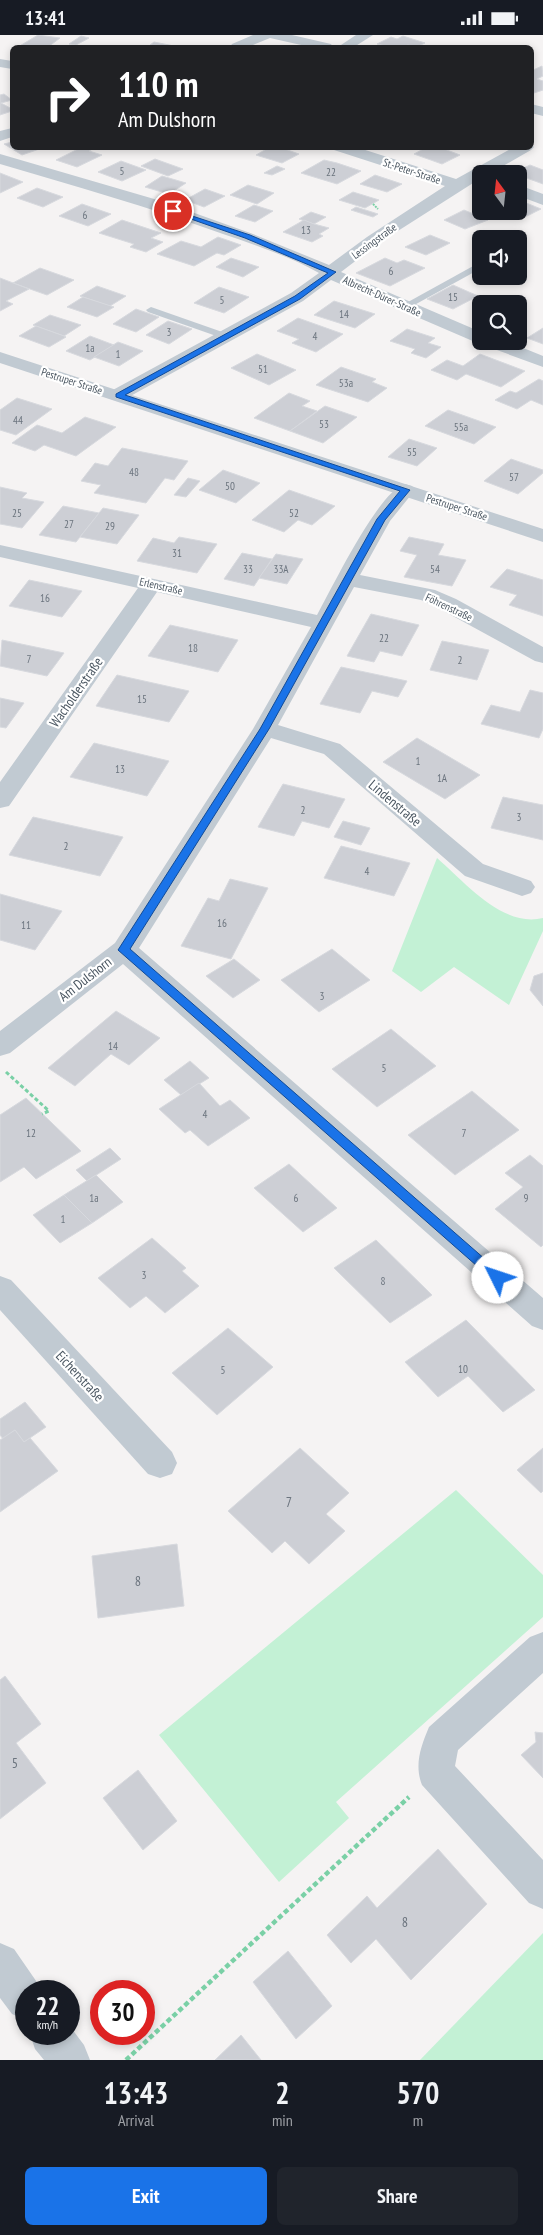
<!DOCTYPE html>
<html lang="en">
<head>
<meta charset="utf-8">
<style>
  body { margin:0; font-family:"PT Sans Narrow",sans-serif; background:#20242c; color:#f1f3f6; height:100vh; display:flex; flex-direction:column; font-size:19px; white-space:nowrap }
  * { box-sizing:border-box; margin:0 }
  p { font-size:16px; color:#9ea1a6 }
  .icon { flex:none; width:28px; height:28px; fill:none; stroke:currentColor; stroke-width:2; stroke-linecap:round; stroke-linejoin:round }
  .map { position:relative; height:2025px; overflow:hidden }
  .panel { display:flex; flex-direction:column; background:#171b24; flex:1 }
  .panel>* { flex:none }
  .banner { position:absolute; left:10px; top:10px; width:524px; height:105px; border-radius:8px; box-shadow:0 2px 8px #0003; background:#202124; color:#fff; overflow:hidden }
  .needle { width:32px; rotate:345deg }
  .controls { position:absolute; left:472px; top:130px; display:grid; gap:10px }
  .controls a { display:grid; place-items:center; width:55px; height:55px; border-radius:8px; background:#171b24; box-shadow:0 2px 8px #0003; font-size:25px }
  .speed { position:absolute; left:15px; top:1945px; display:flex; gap:10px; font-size:25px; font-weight:700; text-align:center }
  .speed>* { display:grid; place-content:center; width:65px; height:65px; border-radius:50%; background:#171b24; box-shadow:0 2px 8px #0003; line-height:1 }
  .speed small { font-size:12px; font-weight:400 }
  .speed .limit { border:8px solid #d22; background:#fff; color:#111 }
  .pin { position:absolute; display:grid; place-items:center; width:42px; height:42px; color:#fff; margin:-21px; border:2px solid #fff; border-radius:50%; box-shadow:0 1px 5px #0007 }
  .me { position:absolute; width:55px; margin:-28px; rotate:311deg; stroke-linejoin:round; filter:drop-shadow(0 0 4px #0008) }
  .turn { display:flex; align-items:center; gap:18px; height:105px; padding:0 25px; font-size:22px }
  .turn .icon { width:65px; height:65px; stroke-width:2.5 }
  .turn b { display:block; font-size:35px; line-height:42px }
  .eta { display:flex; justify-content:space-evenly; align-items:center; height:85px; text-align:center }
  .eta b { font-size:30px; font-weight:700; line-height:35px }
  .primary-button { display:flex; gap:10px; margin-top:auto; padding:10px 25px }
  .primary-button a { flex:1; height:58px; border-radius:8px; background:#1a73e8; color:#fff; font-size:20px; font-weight:700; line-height:58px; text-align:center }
  .primary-button a+a { background:#20242c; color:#f1f3f6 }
  .status { display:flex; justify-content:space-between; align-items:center; height:35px; padding:0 25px; background:#171b24; direction:ltr }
  .status svg { height:14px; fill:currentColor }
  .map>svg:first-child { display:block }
</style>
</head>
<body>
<div class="status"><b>13:41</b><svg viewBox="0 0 49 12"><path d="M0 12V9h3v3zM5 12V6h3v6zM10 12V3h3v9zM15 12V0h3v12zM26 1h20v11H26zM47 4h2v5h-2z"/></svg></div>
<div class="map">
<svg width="543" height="2025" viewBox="0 0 543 2025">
  <rect width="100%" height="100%" fill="#f5f3f3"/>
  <g fill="#c3f1d5">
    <path d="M437,823C465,847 502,893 543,883V896L509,970L454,932L421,957L392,936Z"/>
    <polygon points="456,1455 543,1540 543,1582 336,1767 349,1783 279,1847 159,1700"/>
    <polygon points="543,1898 543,2025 420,2025"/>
  </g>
  <g fill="#cdcfd5" stroke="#d7d9de">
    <polygon points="38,0 60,3 48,12 18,12"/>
    <polygon points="81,1 89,3 76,10 69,9"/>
    <polygon points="403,1 425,8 416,12 408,10 402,12 390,12 377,9 391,2 397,4"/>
    <polygon points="154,7 174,11 162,12 150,10"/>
    <polygon points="542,31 543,41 537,44 543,46 543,55 534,58 531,57 531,36"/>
    <polygon points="4,59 12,65 1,68 12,74 12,76 0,80 0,60"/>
    <polygon points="12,107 12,112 45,112 22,120 4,109"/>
    <polygon points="77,112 96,112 89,116 102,120 77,132 56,125 80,113"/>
    <polygon points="270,112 279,112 299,119 282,128 256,120"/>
    <polygon points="427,112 439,112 460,120 442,129 414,119"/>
    <polygon points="155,124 183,134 168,141 141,131"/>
    <polygon points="324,125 337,128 361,136 337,149 301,138"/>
    <polygon points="121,126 146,135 122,146 98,137"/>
    <polygon points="530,130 543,135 543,149 513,138"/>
    <polygon points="277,131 285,134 272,140 264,138"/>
    <polygon points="0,138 23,147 0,158"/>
    <polygon points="375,140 402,149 387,157 360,149"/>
    <polygon points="162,141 186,148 169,159 145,152"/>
    <polygon points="248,150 274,158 257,169 230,160"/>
    <polygon points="37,153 63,162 43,172 17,163"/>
    <polygon points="205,154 225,161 204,172 185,165"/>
    <polygon points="353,157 379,165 365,173 339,165"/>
    <polygon points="519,165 541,174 525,182 512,176 519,176"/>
    <polygon points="82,169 111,179 88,191 59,181"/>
    <polygon points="254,170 273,176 255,187 235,181"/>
    <polygon points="356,172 378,179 373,182 351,175"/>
    <polygon points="464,175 488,185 465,194 444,185"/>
    <polygon points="311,177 326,182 314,189 299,184"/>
    <polygon points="122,185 161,198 151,203 163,207 146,217 130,212 134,209 99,198"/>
    <polygon points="304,185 314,189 329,193 319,199 323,201 312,207 283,197"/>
    <polygon points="430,200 450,208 426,220 405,212"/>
    <polygon points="218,202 241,210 224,220 217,218 194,231 157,219 181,206 201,212"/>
    <polygon points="231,223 259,232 243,242 216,232"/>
    <polygon points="385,223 397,228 404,225 425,233 390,251 356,238"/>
    <polygon points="40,233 74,245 47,260 13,248"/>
    <polygon points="0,243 29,254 6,266 13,269 0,276"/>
    <polygon points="453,250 478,261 453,274 427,264"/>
    <polygon points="97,251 126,261 110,271 80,261"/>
    <polygon points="219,252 249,262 224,278 194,268"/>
    <polygon points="83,262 114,272 97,282 67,272"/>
    <polygon points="334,266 375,279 355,293 314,280"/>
    <polygon points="136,274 159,282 136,297 113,289"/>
    <polygon points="50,280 81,290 64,301 33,290"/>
    <polygon points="298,283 343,299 316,317 292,308 299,304 277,296"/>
    <polygon points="168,286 192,294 169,309 146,300"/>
    <polygon points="36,291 64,301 66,302 49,312 19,301"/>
    <polygon points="543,293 543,309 527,303"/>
    <polygon points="407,294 435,303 428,308 441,312 426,323 411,318 415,314 390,306"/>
    <polygon points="90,301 114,310 90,325 66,316"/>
    <polygon points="118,307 143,316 119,331 94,322"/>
    <polygon points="257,319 296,335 269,350 231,333"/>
    <polygon points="480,319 525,336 501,352 466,339 457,345 431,335 447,325 463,331"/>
    <polygon points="341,332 376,344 372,347 387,353 368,367 316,350"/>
    <polygon points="539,344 543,346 543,370 531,365 517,374 495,365 510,356 516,358"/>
    <polygon points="289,358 310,366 302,371 317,376 290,396 254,383"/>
    <polygon points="17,363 52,374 16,400 0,395 0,375"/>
    <polygon points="325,371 357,382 323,408 290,396"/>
    <polygon points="448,375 496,392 474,409 425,391"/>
    <polygon points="85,382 116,392 76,421 44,410 35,416 12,408 37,390 62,398"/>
    <polygon points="409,404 437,413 417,431 388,422"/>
    <polygon points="122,413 188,426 174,445 165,443 146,468 94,458 101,450 81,446 95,428 108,431"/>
    <polygon points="511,424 543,435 543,438 518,459 484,446"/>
    <polygon points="223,435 260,448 236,468 199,455"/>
    <polygon points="188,443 200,446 186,462 174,460"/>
    <polygon points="0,452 27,458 22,463 44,467 22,493 0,489"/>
    <polygon points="289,455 335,471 312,490 298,485 284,497 252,485"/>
    <polygon points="63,471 99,478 76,507 39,500"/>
    <polygon points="103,473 139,480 117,509 80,502"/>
    <polygon points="179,502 217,509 197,538 137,526 153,503 174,508"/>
    <polygon points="409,502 444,509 438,520 466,525 452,551 404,542 417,520 400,516"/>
    <polygon points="242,518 272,524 254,551 224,544"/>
    <polygon points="276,519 303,524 287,549 259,543"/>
    <polygon points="507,534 543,545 543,581 509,570 517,560 490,552"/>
    <polygon points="29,545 82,556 62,582 9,571"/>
    <polygon points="371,579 419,590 402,621 380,616 374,627 347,621"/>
    <polygon points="170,590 238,605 218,637 148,621"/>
    <polygon points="2,605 64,618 47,641 0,631"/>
    <polygon points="442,606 489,615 477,645 430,635"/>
    <polygon points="341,632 407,646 398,662 372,656 360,678 320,669"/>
    <polygon points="117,640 189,656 169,687 96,671"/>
    <polygon points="530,655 543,658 543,694 539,703 481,689 491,670 520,677"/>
    <polygon points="0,663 24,668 6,693 0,692"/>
    <polygon points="417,703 480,740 445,764 383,727"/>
    <polygon points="94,708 169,726 147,761 70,742"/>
    <polygon points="283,749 345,764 329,793 302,786 294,801 258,792"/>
    <polygon points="503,762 543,770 543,805 491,793"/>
    <polygon points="33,782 123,802 100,841 9,820"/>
    <polygon points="343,786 370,793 361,810 334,802"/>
    <polygon points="341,811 410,828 394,861 324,843"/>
    <polygon points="230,844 268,853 231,924 181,911 208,863 219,866"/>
    <polygon points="0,859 62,876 35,915 0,905"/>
    <polygon points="332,914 370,945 319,977 281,945"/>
    <polygon points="234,924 260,945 233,963 206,941"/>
    <polygon points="543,938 543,971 530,955 534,941"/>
    <polygon points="116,976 160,1003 129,1030 111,1019 75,1051 48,1033"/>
    <polygon points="391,994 436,1031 377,1072 332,1034"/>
    <polygon points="190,1026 209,1043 181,1060 164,1045"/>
    <polygon points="199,1048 220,1071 230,1065 250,1083 208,1111 190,1095 185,1098 159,1074"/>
    <polygon points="472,1056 519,1095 455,1140 408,1100"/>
    <polygon points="26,1063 81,1116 36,1144 24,1132 0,1147 0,1080"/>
    <polygon points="110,1113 121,1124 87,1146 76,1135"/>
    <polygon points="530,1120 543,1131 543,1210 541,1212 495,1174 523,1152 505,1138"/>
    <polygon points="289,1129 337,1173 303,1197 254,1153"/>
    <polygon points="96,1140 123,1167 92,1188 64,1160"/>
    <polygon points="64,1160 92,1188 60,1208 33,1180"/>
    <polygon points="152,1203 186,1233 182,1236 199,1251 165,1278 146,1261 130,1273 98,1243"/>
    <polygon points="376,1205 432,1260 390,1288 334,1233"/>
    <polygon points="466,1285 535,1355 503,1377 468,1341 438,1362 405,1327"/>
    <polygon points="228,1293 273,1332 217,1380 172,1338"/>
    <polygon points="25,1367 46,1392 24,1407 15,1395 3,1404 0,1400 0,1384"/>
    <polygon points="15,1395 24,1407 30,1403 58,1436 0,1477 0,1405"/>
    <polygon points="300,1413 349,1458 326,1479 345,1496 309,1529 285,1506 272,1518 228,1476"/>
    <polygon points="543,1413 543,1456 541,1458 517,1435"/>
    <polygon points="177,1509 184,1571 98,1583 92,1521"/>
    <polygon points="5,1641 41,1689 16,1708 46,1748 0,1784 0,1645"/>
    <polygon points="535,1697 543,1698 543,1743 521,1720 536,1707"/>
    <polygon points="138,1735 177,1786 143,1815 103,1763"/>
    <polygon points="438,1814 487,1869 411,1945 376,1904 351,1928 327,1900 367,1861 377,1873"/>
    <polygon points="288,1916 332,1971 296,2004 253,1947"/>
    <polygon points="241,2000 261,2025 215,2025"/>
  </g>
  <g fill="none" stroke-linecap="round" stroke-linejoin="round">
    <polyline stroke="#7ad0a6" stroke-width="2" stroke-dasharray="2 1" stroke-linecap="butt" points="373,169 378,174"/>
    <polyline stroke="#7ad0a6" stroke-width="3" stroke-dasharray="4 2.5" stroke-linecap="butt" points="6,1037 49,1076 42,1079"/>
    <polyline stroke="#7ad0a6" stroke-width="4.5" stroke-dasharray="5 3" stroke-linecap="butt" points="126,2025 409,1762"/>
    <g fill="#c1cad2" fill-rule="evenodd">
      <polygon points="475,230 478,231 478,235 407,274 401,274 399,272"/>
      <polygon points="151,272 228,299 230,301 228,303 222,303 148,277 146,275"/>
    </g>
    <g fill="#c1cad2" fill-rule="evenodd">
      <polygon points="253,0 292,0 331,9 333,12 310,12 270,3 248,12 230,12 232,9"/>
      <polygon points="356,0 373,0 354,12 338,12"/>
      <polygon points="0,24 12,26 12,34 0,32"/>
      <polygon points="531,69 543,72 543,81 531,78"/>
      <polygon points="12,93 12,102 0,106 0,96"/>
      <path d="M531,109L534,112L531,115L489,139H481V143L379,208L341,237L481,297V306H506L543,321V332L475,307L331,245L303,266L125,364L118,366L111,364L109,360L111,356L291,258L319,238C289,221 255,210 223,199C149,172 75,151 0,129V119L161,166L253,199L329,230L367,202L445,151L334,115L332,112H356L456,144L514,112H531Z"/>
      <polygon points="519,150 543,159 543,170 519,161"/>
      <path d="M405,449L412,451L415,455L390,486L360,540L435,555L456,564L543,612V628L535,626L440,574L421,565L354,552L278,690L340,709L483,829L531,846L535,852L531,858L522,861L465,841L324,719L271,703L139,913L543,1263V1295L532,1291L123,929L10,1018L0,1021V996L115,908L253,694L311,592L157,557L9,771L0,773V747L138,553L0,522V510L317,580C331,555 379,455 405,449Z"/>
      <polygon points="0,1241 11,1245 172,1417 177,1428 172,1439 160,1443 148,1439 0,1275"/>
      <path d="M543,1597V1638L458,1715L455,1731L543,1825V1874L529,1868L422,1750C414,1730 421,1711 429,1692L530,1602Z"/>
      <polygon points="0,1908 14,1914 43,1956 26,1956 26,1985 12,1979 0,1963"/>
      <polygon points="69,1990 84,2010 90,2025 44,2025 35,2014 30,1999 69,1999"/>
    </g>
    <polygon fill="#c1cad2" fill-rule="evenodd" points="0,317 543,494 543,507 0,328"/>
  </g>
  <polygon fill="#1a73e8" stroke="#114b97" points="171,174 250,200 336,237 300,264 125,360 410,455 385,485 269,694 130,914 502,1239 504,1243 502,1246 494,1246 118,915 260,694 377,484 400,456 116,362 116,359 295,261 328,238 245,203 171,177"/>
  <g text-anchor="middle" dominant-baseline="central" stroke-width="4.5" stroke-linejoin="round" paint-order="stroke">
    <g font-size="11" fill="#6b747e">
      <text x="122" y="136">5</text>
      <text x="331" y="137">22</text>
      <text x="85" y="180">6</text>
      <text x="306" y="195">13</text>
      <text x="391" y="236">6</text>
      <text x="453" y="262">15</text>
      <text x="222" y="265">5</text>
      <text x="344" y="279">14</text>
      <text x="169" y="297">3</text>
      <text x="315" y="301">4</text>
      <text x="90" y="313">1a</text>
      <text x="118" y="319">1</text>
      <text x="263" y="334">51</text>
      <text x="346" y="348">53a</text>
      <text x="18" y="385">44</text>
      <text x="324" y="389">53</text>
      <text x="461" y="392">55a</text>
      <text x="412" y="417">55</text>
      <text x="134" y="437">48</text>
      <text x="514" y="442">57</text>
      <text x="230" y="451">50</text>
      <text x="17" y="478">25</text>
      <text x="294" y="478">52</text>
      <text x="69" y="489">27</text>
      <text x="110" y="491">29</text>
      <text x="177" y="518">31</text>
      <text x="248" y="534">33</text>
      <text x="281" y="534">33A</text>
      <text x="435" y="534">54</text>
      <text x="45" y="563">16</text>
      <text x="384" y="603">22</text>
      <text x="193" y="613">18</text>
      <text x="29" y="624">7</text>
      <text x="460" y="625">2</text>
      <text x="142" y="664">15</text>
      <text x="418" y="726">1</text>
      <text x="120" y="734">13</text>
      <text x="442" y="743">1A</text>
      <text x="303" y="775">2</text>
      <text x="519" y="782">3</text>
      <text x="66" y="811">2</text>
      <text x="367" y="836">4</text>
      <text x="222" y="888">16</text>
      <text x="26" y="890">11</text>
      <text x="322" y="961">3</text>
      <text x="113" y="1011">14</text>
      <text x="384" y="1033">5</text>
      <text x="205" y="1079">4</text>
      <text x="31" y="1098">12</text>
      <text x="464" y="1098">7</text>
      <text x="94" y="1163">1a</text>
      <text x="296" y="1163">6</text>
      <text x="526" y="1163">9</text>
      <text x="63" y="1184">1</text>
      <text x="144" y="1240">3</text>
      <text x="383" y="1246">8</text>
      <text x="463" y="1334">10</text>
      <text x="223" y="1335">5</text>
    </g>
    <g font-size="11" fill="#4a5661" stroke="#fff">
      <text transform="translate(412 136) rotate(18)">St.-Peter-Straße</text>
      <text transform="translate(374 206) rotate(-36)">Lessingstraße</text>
      <text transform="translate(382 261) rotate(24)">Albrecht-Dürer-Straße</text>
      <text transform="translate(72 346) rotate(18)">Pestruper Straße</text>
      <text transform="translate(457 472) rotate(18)">Pestruper Straße</text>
      <text transform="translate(161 551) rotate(13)">Erlenstraße</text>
      <text transform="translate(449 572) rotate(25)">Föhrenstraße</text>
    </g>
    <g font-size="14" fill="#4a5661" stroke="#fff">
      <text transform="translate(76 657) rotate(-55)">Wacholderstraße</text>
      <text transform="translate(395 768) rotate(40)">Lindenstraße</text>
      <text transform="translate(85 944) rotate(-38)">Am Dulshorn</text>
      <text transform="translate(80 1341) rotate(47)">Eichenstraße</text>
    </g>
    <g font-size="14" fill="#6b747e">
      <text x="289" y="1467">7</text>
      <text x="138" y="1546">8</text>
      <text x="15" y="1728">5</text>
      <text x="405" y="1887">8</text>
    </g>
  </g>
</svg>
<div class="controls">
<a><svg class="needle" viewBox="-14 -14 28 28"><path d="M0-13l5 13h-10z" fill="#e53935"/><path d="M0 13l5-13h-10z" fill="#9ea1a6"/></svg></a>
<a><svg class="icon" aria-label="sound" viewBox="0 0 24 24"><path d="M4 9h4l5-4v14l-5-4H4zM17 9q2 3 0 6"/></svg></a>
<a><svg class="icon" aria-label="search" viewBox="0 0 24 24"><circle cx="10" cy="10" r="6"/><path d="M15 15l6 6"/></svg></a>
</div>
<div class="speed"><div>22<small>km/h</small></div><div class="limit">30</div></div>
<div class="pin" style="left:173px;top:176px;background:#d93025"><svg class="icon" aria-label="arrive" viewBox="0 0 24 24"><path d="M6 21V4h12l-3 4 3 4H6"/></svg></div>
<svg class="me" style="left:498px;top:1243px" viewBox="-20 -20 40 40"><circle r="19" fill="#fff"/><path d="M0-13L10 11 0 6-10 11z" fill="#1a73e8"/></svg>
<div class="banner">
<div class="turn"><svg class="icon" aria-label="right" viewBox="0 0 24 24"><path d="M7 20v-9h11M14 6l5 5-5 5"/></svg><div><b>110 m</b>Am Dulshorn</div></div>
</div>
</div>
<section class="panel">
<div class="eta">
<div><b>13:43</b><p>Arrival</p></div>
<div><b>2</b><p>min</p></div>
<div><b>570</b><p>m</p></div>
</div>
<div class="primary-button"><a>Exit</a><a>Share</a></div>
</section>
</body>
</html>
